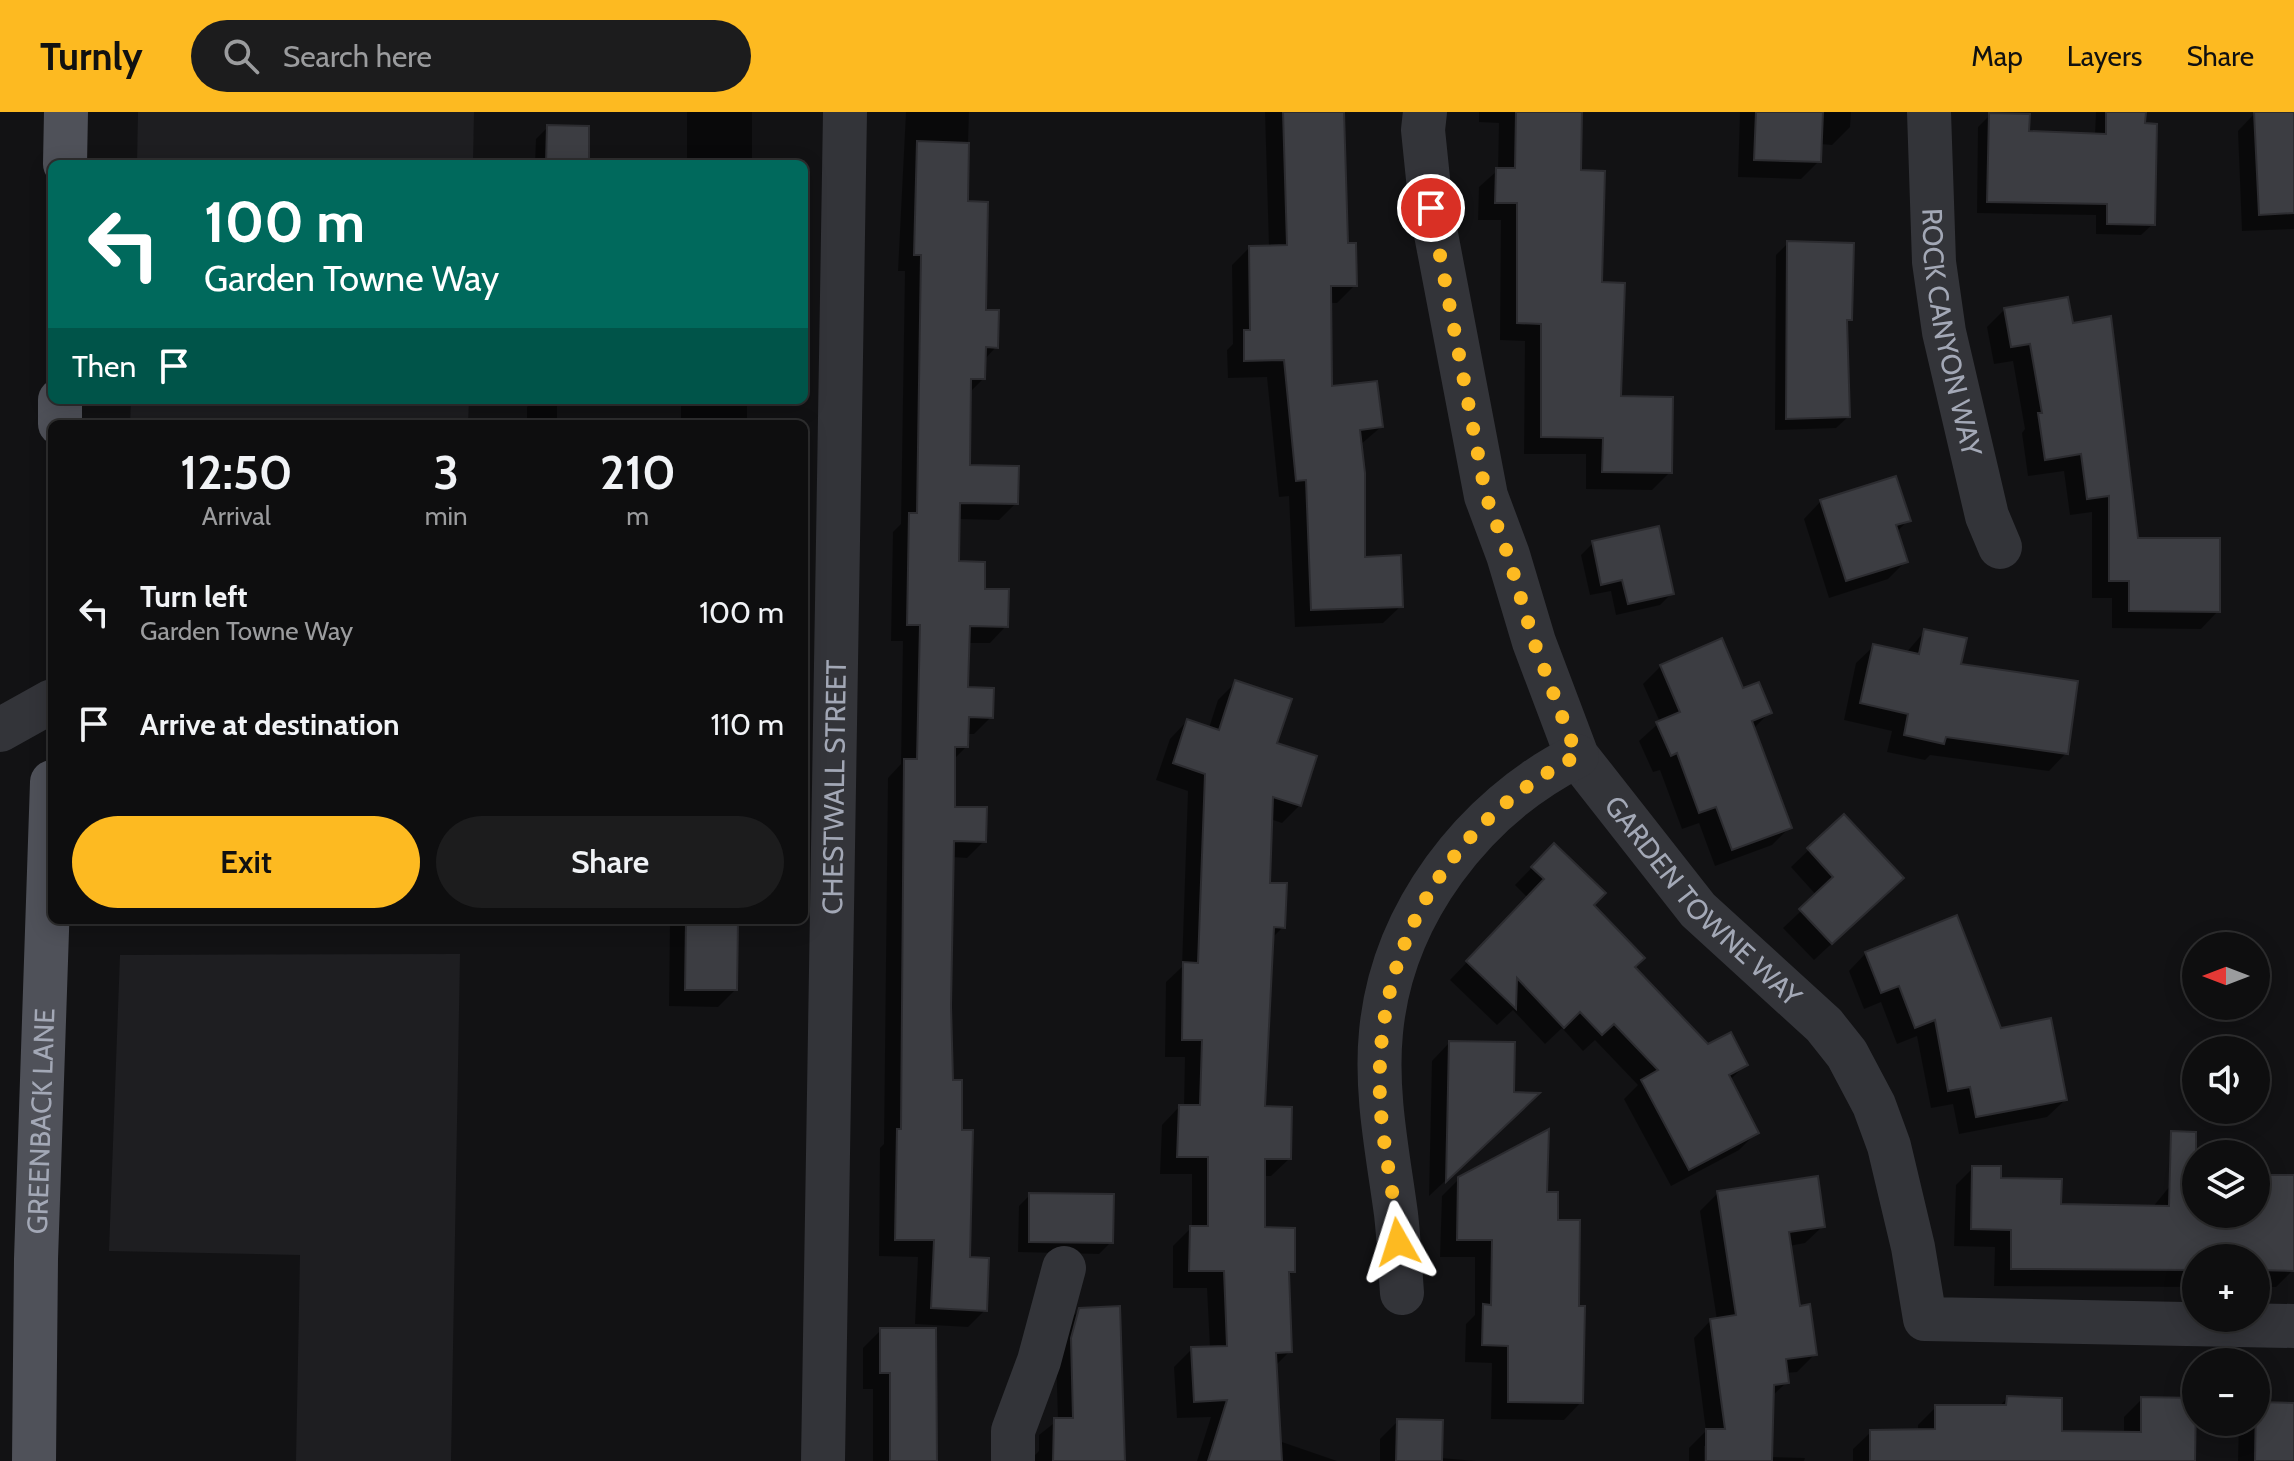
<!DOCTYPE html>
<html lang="en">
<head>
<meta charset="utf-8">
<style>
  body { margin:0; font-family:Cabin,sans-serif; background:#1c1c1d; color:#f1f3f6; height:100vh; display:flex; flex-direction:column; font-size:30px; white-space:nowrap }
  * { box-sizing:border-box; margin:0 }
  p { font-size:26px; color:#9b9c9e }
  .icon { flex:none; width:44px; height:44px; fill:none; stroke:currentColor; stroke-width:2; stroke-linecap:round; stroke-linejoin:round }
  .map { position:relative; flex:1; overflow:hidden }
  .details { position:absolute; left:48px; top:308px; width:760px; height:504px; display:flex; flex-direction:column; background:#0e0e0f; border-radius:12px; box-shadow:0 4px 20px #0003,0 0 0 2px #2e2e2f }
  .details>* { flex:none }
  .hud { position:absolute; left:48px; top:48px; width:760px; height:244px; border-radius:12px; box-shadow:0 4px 20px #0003,0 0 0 2px #2e2e2f; background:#00695c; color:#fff; overflow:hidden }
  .needle { width:52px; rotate:270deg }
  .tools { position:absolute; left:2182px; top:820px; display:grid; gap:16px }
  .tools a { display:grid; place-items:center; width:88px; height:88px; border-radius:50%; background:#0e0e0f; box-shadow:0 4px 20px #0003,0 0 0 2px #2e2e2f; font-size:40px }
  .pin { position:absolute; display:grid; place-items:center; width:68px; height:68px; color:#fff; margin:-34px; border:4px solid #fff; border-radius:50%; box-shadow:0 2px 8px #0007 }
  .me { position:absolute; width:88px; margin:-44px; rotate:354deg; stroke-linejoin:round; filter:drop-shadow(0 0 6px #0008) }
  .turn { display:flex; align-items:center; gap:28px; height:168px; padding:0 24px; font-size:36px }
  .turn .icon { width:104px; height:104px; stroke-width:2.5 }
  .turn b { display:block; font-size:56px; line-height:68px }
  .then { display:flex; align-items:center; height:76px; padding:0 24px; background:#0003; gap:16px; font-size:30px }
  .eta { display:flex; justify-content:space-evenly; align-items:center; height:136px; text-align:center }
  .eta b { font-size:48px; font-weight:600; line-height:56px }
  .button { display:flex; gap:16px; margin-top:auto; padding:16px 24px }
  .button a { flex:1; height:92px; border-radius:48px; background:#fdba21; color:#111; font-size:32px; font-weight:600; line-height:92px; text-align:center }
  .button a+a { background:#1c1c1d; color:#f1f3f6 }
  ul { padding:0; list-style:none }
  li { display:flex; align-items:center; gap:24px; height:112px; padding:0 24px }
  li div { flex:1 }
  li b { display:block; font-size:30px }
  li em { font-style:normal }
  header { display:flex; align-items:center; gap:48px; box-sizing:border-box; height:112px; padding:0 40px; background:#fdba21; color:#111 }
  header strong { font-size:38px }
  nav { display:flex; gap:44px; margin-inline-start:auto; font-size:28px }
  .search { width:560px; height:72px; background:#1c1c1d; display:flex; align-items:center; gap:20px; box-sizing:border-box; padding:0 28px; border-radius:44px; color:#9b9c9e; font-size:30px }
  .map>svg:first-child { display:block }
</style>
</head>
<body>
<header>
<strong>Turnly</strong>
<div class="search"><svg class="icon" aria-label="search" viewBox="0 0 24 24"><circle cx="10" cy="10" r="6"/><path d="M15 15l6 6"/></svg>Search here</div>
<nav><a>Map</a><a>Layers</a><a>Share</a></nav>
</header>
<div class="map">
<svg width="2294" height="1349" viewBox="0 0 2294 1349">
  <rect width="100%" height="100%" fill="#121214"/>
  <g fill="#1e1e21">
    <polygon points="138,0 474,0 473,52 137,52"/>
    <polygon points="131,288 469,288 468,312 130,312"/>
    <polygon points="460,842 451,1349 296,1349 300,1143 109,1139 120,843"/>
  </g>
  <g fill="#0007">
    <rect x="687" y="0" width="65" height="52"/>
    <polygon points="906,0 969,0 966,91 984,200 996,235 984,248 983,267 969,281 968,355 1016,391 999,408 958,407 957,451 982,479 1006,514 990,531 967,531 966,577 991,605 974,622 967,622 966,635 953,648 953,697 984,729 967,746 952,745 951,970 960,1020 968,1147 985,1198 968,1215 915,1212 918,1145 879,1144 880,1036 884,1032 888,666 901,652 903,529 891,529 893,420 901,412 905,159 898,159"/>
    <polygon points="1265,0 1342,0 1346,134 1355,173 1337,191 1329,191 1330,276 1381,315 1360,333 1363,447 1401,494 1383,511 1295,515 1289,384 1279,385 1267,265 1228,266 1227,238 1233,232 1232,153 1249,136 1269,135"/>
    <polygon points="1479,0 1580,0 1579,60 1619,286 1670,360 1652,378 1586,377 1586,342 1524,342 1525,229 1500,228 1501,108 1478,108 1479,75 1498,58 1499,11 1479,10"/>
    <polygon points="1740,0 1851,0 1850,15 1832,33 1820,32 1819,49 1801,67 1738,65"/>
    <polygon points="2096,0 2144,0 2153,112 2141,123 2096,122 2096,103 1977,101 1978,15 1990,3 2027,21 2095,23"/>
    <polygon points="2294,0 2294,117 2242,119 2238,19 2255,1"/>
    <polygon points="548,15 587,52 535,52 536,27"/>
    <polygon points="1788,131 1850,207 1845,212 1848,305 1836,316 1775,318 1776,143"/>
    <polygon points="2005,197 2071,213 2137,428 2218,499 2201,517 2112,516 2112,486 2092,486 2092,400 2070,403 2064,359 2028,364 2022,321 2025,317 2013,249 1994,252 1987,215"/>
    <rect x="681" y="288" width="66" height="24"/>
    <polygon points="533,289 557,290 557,312 527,312 527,295"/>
    <polygon points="1821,389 1908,408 1897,420 1906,449 1888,467 1829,486 1804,407"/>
    <polygon points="1593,431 1672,481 1660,493 1616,503 1611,479 1590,483 1581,443"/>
    <polygon points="1925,519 1959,554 2066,641 2049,659 1930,643 1925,648 1887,640 1892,619 1844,608 1856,551 1874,534 1906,541"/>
    <polygon points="1661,554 1742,579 1770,600 1753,617 1789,716 1772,733 1715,754 1699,711 1682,717 1660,658 1653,660 1639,629 1660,610 1643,572"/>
    <polygon points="1236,570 1274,632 1300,693 1282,711 1270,707 1267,772 1283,815 1272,826 1263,996 1289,1047 1271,1064 1263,1064 1263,1117 1293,1159 1287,1165 1290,1239 1275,1254 1279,1329 1337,1349 1197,1349 1211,1305 1177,1306 1174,1255 1192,1237 1210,1236 1207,1176 1173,1176 1173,1134 1192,1115 1192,1062 1160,1062 1162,1013 1179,995 1184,995 1185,945 1165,945 1166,870 1182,855 1188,679 1156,668 1170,627 1187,609 1209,616 1218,588"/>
    <polygon points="1844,704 1883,784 1814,848 1783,816 1817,784 1791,755"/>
    <polygon points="1554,733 1633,856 1707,934 1745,953 1729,969 1757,1020 1739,1038 1671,1074 1624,987 1638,973 1595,928 1583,939 1562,916 1545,932 1513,898 1497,913 1450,868 1528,786 1515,773"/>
    <polygon points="670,808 736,808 735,878 718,895 669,894"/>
    <polygon points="1866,841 1999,918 2065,988 2047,1005 1959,1022 1953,992 1931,996 1917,924 1897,932 1881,890 1864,897 1849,859"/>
    <polygon points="1449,931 1512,982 1520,999 1429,1084 1432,949"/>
    <polygon points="1973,1056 2059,1094 2152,1096 2170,1074 2196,1074 2196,1102 2256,1102 2256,1065 2294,1065 2293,1158 2276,1175 2256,1175 2256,1146 2196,1146 2196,1175 1994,1174 1995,1135 1954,1134 1956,1073"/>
    <polygon points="1460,1066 1545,1082 1577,1196 1581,1290 1564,1308 1491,1307 1492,1251 1465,1250 1466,1212 1475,1203 1475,1145 1440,1145 1442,1084"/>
    <polygon points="1718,1081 1823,1114 1805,1131 1789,1134 1798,1196 1815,1242 1797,1260 1785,1261 1787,1270 1771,1285 1770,1345 1805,1346 1804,1349 1708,1349 1708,1334 1704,1334 1704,1349 1689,1349 1689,1336 1706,1319 1694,1226 1711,1208 1717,1208 1700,1099"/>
    <polygon points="1030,1083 1111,1130 1099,1142 1018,1140 1019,1094"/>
    <polygon points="1080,1197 1121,1349 1029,1349 1039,1339 1039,1323 1058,1308 1056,1243 1065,1213"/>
    <polygon points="881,1218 935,1349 873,1349 873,1277 863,1277 863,1236"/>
    <polygon points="2007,1286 2060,1321 2124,1322 2124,1305 2142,1287 2193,1349 1853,1349 1853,1337 1871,1320 1918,1319 1918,1313 1936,1295 1999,1295"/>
    <polygon points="2294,1293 2294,1349 2238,1349 2239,1310 2256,1310"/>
    <polygon points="1398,1309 1441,1346 1476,1349 1380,1349 1380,1327"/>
  </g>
  <g fill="#3c3d42" stroke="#2c2c30" stroke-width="2">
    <polygon points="1283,0 1344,0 1348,131 1356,131 1357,174 1331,174 1332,274 1377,269 1383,315 1360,318 1365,361 1365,445 1401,443 1403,495 1311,498 1306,368 1296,369 1284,248 1244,249 1244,218 1250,218 1249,134 1287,133"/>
    <polygon points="1516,0 1582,0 1581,58 1605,59 1602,170 1625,171 1621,284 1673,285 1672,361 1602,360 1603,326 1541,325 1541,212 1517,211 1517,91 1495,91 1496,56 1515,56"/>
    <polygon points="1756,0 1823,0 1821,50 1754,48"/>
    <polygon points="2106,0 2146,0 2145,11 2157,12 2155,113 2107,112 2107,92 1987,90 1989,1 2030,2 2029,19 2106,22"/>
    <polygon points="2254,0 2294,0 2294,101 2259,103"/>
    <polygon points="547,13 589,14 589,52 546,52"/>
    <polygon points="917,29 969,31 968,89 988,90 986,198 999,198 998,236 986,235 985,267 971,267 970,353 1019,354 1018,392 960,391 959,449 985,450 985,477 1009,477 1008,515 970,514 968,575 994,576 993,606 969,605 968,635 955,635 955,695 987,695 986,730 954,729 951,894 953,968 962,968 962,1018 973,1018 970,1145 989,1146 987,1199 931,1196 934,1128 895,1128 897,1017 901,1017 904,647 917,647 920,513 907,513 909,401 917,401 921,143 914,143"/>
    <polygon points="1787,129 1854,131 1852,208 1847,208 1850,305 1786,307"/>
    <polygon points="2068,185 2073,211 2111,204 2138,426 2220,426 2220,500 2129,499 2129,469 2109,469 2109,384 2087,387 2081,342 2045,348 2038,301 2042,301 2030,232 2011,235 2004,196"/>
    <polygon points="1896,364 1911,409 1896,413 1908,450 1846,469 1820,388"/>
    <polygon points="1659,414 1674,482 1628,492 1622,468 1601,473 1592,429"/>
    <polygon points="1924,517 1967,526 1961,552 2078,569 2068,642 1946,625 1944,632 1904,623 1908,602 1860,591 1873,532 1919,542"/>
    <polygon points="1722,526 1743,576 1759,570 1772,601 1752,609 1792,716 1732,738 1716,695 1699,701 1677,641 1671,644 1656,610 1680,600 1660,553"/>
    <polygon points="1235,568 1292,587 1277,631 1317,644 1301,694 1273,685 1270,771 1287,771 1285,816 1274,815 1265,994 1292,995 1291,1047 1265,1047 1265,1115 1295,1116 1295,1160 1289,1160 1292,1240 1276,1241 1282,1349 1208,1349 1227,1288 1194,1290 1191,1235 1227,1234 1224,1159 1189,1159 1190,1114 1208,1114 1208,1045 1177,1045 1179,993 1200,993 1202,928 1182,928 1183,850 1198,851 1205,662 1173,651 1187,607 1219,618"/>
    <polygon points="1844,702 1904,766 1832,832 1799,797 1833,765 1807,736"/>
    <polygon points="1554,731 1606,781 1594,793 1645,846 1635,855 1708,932 1731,920 1748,953 1729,963 1759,1021 1689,1058 1641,968 1658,958 1614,912 1602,923 1580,900 1564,916 1517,866 1516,897 1466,849 1544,767 1531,755"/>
    <polygon points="1957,803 2001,916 2051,906 2067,988 1976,1005 1970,975 1948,979 1935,908 1915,916 1899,874 1881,881 1865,840"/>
    <polygon points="686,808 738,808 737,878 685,878"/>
    <polygon points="1449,929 1515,930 1514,980 1540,981 1446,1070"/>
    <polygon points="1549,1017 1547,1080 1558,1080 1558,1108 1580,1108 1579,1194 1585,1194 1583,1291 1508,1290 1508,1234 1482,1233 1483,1192 1491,1193 1492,1128 1457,1128 1458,1065"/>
    <polygon points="2171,1019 2196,1020 2196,1102 2256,1102 2256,1063 2294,1063 2294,1159 2256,1158 2256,1146 2196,1146 2196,1158 2011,1157 2011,1118 1971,1117 1972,1054 2001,1054 2001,1066 2062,1067 2061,1092 2169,1094"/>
    <polygon points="1818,1064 1825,1115 1789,1120 1800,1194 1810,1192 1817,1243 1786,1247 1789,1271 1774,1273 1772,1349 1706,1349 1706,1317 1725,1317 1710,1207 1736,1203 1717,1079"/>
    <polygon points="1029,1081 1114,1082 1113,1131 1029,1130"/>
    <polygon points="1120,1194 1125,1349 1053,1349 1054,1306 1073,1306 1071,1226 1079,1196"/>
    <polygon points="880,1216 936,1216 937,1349 890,1349 890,1261 880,1261"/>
    <polygon points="2007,1284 2062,1286 2062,1319 2141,1320 2141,1285 2196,1286 2195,1349 1870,1349 1870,1318 1935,1317 1935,1293 2006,1293"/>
    <polygon points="2256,1290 2294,1291 2294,1349 2255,1349"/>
    <polygon points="1397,1307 1443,1308 1442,1349 1396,1349"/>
  </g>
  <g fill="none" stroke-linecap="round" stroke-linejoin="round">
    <g stroke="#333439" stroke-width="44">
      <path id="s1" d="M1425,0L1423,18L1431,96L1486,384L1508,443L1534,530L1577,644L1698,798L1824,913L1847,942L1874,993L1889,1034L1913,1135L1925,1207L2294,1214"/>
      <path id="s2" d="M1929,0L1934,150L1944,220L1987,404L2000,435"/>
      <polyline points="0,618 52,589"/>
      <path d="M1402,1181C1400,1154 1399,1128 1396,1102C1388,1042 1375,981 1381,920C1392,803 1473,696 1577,644"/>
      <path id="s3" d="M823,1349L845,0"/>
      <polyline points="1013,1349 1013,1319 1039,1249 1064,1156"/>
    </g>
    <g stroke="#4f5159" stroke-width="44">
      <polyline points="65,52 66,0"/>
      <polyline points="60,312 60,288"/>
      <path id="s4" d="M34,1349L36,1147L52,670"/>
    </g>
  </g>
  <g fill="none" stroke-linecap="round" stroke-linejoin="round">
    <path stroke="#fdba21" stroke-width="14" stroke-dasharray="0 25.2" d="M1398,1130C1395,1082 1382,1034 1380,986C1374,839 1445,712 1577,644L1534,530L1508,443L1486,384L1431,96"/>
  </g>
  <g text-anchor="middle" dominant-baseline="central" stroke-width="7" stroke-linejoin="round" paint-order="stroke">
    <g font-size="28" fill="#a3a8b6" stroke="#0d0d0f">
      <text stroke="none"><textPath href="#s2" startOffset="222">ROCK CANYON WAY</textPath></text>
      <text stroke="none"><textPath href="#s3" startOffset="674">CHESTWALL STREET</textPath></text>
      <text stroke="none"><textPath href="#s1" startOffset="858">GARDEN TOWNE WAY</textPath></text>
      <text stroke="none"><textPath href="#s4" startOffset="340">GREENBACK LANE</textPath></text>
    </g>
  </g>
</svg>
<div class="tools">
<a><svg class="needle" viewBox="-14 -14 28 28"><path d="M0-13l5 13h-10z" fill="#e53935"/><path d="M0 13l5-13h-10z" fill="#9b9c9e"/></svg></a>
<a><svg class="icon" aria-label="sound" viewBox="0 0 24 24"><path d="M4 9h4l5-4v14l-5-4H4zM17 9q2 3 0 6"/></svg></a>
<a><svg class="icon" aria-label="layers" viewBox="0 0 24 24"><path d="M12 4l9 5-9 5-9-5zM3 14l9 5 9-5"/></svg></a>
<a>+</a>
<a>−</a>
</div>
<div class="pin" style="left:1431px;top:96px;background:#d93025"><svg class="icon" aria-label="arrive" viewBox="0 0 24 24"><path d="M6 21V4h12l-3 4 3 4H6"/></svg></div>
<svg class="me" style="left:1398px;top:1130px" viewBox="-20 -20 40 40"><path d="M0-17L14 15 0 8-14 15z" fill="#fdba21" stroke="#fff" stroke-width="4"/></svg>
<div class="hud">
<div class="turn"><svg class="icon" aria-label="left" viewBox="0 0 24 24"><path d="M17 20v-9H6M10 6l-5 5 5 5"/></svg><div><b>100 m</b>Garden Towne Way</div></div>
<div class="then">Then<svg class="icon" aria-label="arrive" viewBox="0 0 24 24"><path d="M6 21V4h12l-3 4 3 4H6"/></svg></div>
</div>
<section class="details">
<div class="eta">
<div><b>12:50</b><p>Arrival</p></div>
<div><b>3</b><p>min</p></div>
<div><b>210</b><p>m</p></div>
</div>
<ul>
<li><svg class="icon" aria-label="left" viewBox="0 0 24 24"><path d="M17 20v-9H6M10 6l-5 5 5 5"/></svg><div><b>Turn left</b><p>Garden Towne Way</p></div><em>100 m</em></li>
<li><svg class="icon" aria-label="arrive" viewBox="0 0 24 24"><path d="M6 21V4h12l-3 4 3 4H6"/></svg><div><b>Arrive at destination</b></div><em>110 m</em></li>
</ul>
<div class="button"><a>Exit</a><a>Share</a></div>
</section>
</div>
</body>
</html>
